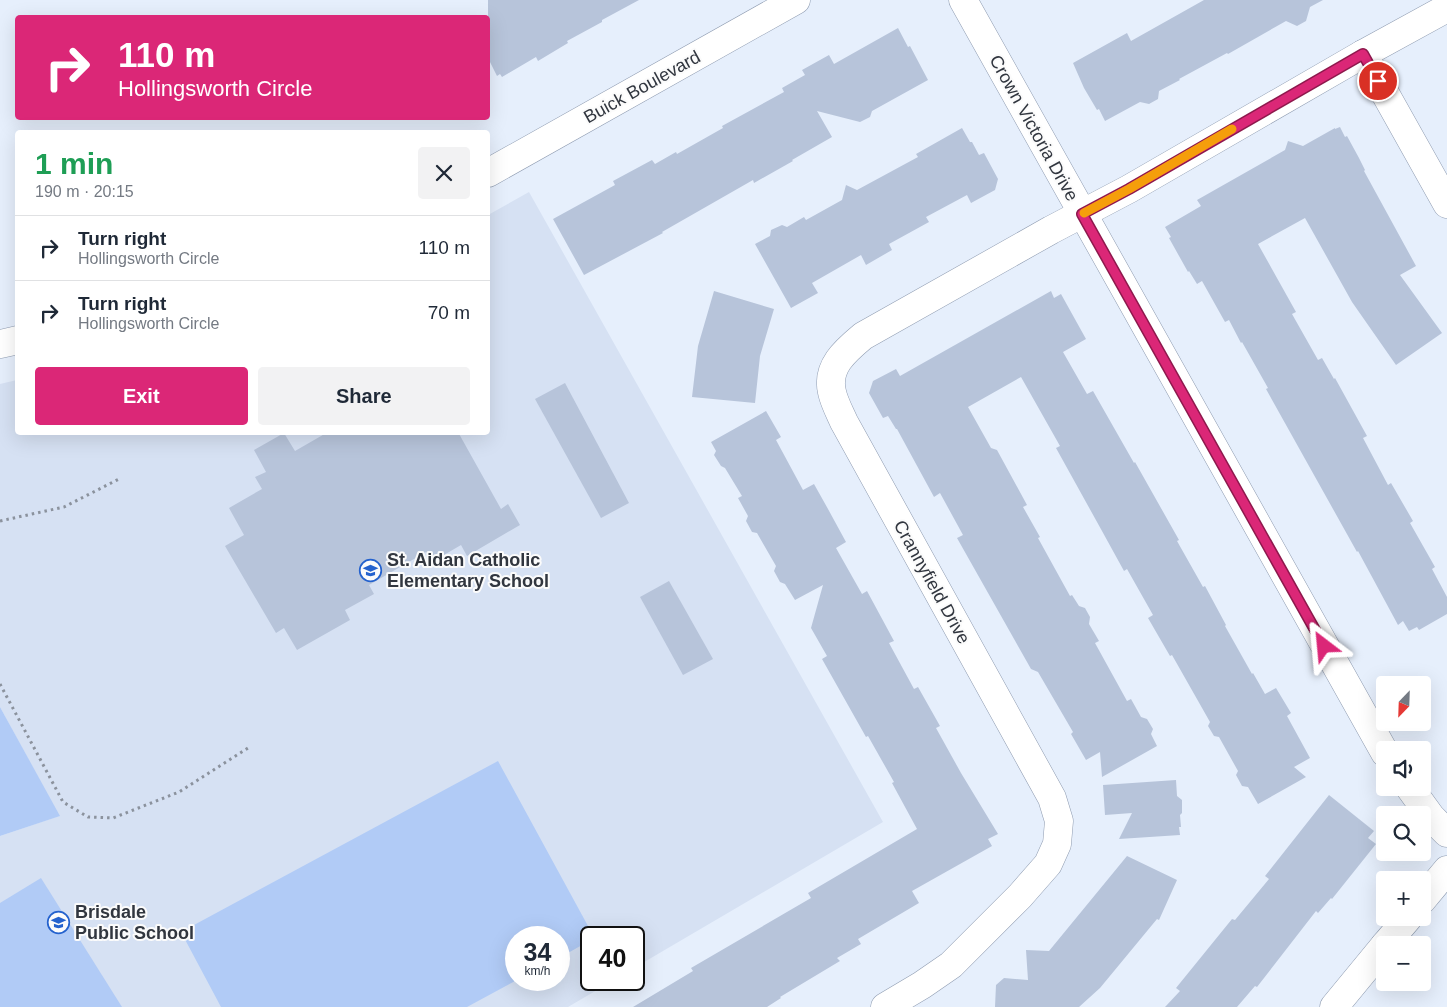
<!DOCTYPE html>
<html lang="en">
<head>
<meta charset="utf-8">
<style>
  body { margin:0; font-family:Helvetica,sans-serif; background:#f2f2f3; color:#1f2937; height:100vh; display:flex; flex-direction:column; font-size:19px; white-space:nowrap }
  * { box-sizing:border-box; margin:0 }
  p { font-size:16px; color:#747a83 }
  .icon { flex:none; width:28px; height:28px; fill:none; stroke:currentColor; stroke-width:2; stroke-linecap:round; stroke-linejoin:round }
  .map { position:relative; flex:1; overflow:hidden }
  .drawer { position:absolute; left:15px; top:130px; width:475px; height:305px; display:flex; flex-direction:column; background:#fff; border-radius:5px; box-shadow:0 5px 20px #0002 }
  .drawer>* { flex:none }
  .top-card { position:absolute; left:15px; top:15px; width:475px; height:105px; border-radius:5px; box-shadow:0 5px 20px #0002; background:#db2777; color:#fff; overflow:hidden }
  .needle { width:32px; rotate:203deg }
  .controls { position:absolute; left:1376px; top:676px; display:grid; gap:10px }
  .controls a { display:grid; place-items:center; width:55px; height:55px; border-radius:5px; background:#fff; box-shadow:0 5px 20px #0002; font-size:25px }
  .speed { position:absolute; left:505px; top:926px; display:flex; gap:10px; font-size:25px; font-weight:700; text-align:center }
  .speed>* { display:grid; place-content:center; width:65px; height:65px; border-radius:50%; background:#fff; box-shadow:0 5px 20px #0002; line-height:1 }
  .speed small { font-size:12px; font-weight:400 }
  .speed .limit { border:2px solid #111; border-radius:8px; background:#fff; color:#111 }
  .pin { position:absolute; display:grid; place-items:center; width:42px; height:42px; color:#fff; margin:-21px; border:2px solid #fff; border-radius:50%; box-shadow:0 1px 5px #0007 }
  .me { position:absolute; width:55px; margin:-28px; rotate:331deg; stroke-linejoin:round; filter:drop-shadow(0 0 4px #0008) }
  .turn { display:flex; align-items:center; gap:18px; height:105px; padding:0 20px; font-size:22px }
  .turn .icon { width:65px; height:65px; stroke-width:2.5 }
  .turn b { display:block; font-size:35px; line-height:42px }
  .round { display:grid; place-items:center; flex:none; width:52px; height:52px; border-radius:5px; background:#f2f2f3 }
  .headline { display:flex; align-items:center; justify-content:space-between; height:85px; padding:0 20px }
  h1 { font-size:30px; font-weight:700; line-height:38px; color:#1e9e55 }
  .action { display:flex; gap:10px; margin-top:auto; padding:10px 20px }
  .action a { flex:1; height:58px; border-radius:5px; background:#db2777; color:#fff; font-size:20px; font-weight:700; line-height:58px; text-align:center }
  .action a+a { background:#f2f2f3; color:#1f2937 }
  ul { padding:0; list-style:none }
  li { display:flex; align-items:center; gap:15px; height:65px; padding:0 20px; border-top:1px solid #e0e1e3 }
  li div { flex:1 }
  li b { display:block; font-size:19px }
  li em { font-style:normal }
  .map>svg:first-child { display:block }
</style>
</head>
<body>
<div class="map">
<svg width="1447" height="1007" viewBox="0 0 1447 1007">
  <rect width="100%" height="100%" fill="#e6effc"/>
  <path fill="#d6e1f3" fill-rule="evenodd" d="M529,192L883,822L634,968V938H591V980H614L568,1007H0V836L59,816L0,707V384L17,380L18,432H488V215ZM516,938H559V980H516Z"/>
  <g fill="#b1cbf6">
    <polygon points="0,707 60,816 0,836"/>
    <polygon points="498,761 594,937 591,938 591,940 559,958 559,938 516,938 516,980 517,980 467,1007 221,1007 181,932"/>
    <polygon points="41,878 122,1007 0,1007 0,903"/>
  </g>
  <g fill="#b7c4da">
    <polygon points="488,0 639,0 602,20 602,22 567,41 568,43 538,61 536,57 502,77 500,74 497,76 488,58"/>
    <polygon points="1204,0 1323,0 1310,7 1306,21 1297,26 1286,21 1228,54 1227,53 1179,79 1180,80 1159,91 1158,99 1149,104 1140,102 1105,121 1099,109 1097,110 1084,88 1073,63 1127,33 1131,41"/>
    <polygon points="898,28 908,47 910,46 928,80 872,111 870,117 860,122 817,111 832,137 792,160 793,161 754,183 753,180 662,232 663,233 584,275 553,219 615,185 613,181 652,160 655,164 676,152 677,154 723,128 722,126 784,92 782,88 805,75 802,70 829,55 834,64"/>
    <polygon points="1340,127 1345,137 1347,136 1359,158 1365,170 1364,171 1416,266 1400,275 1442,333 1396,365 1352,302 1305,218 1258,244 1296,312 1292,314 1318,360 1322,358 1334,379 1335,378 1367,436 1363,438 1388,485 1391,483 1413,521 1410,523 1435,567 1432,569 1447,597 1447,614 1419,630 1417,627 1409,631 1403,621 1398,625 1358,551 1357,552 1266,389 1268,388 1242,342 1241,343 1229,320 1225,322 1202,281 1197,284 1189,271 1188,272 1169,238 1171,237 1165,227 1201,206 1197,200 1285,150 1288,141 1303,146 1335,128 1335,129"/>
    <polygon points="962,128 970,142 972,142 979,155 984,153 998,179 995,190 971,203 967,195 926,217 929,222 889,244 892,250 866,265 861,255 812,283 818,293 791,308 755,244 770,236 771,230 782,225 787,227 804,217 806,220 842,200 846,185 857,190 918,157 916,154"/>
    <polygon points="714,291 774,309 760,356 755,403 692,397 698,346"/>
    <polygon points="1051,291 1054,298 1061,294 1086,339 1063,352 1087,394 1093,391 1134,463 1135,462 1179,540 1177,541 1203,587 1205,586 1226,625 1225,626 1252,674 1253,673 1265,694 1276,688 1291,713 1287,716 1310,758 1294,767 1306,777 1258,804 1248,787 1242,786 1236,775 1238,771 1219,737 1214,736 1208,726 1210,722 1172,655 1170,656 1148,618 1153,615 1127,569 1124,571 1102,531 1056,448 1060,446 1021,377 968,407 991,448 997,450 1027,505 1023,507 1040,537 1038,538 1070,596 1072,595 1079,606 1085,608 1090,617 1089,624 1099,641 1095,643 1127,701 1131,699 1141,717 1147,719 1153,729 1151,734 1157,746 1102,777 1100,752 1086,760 1071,734 1073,732 1038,672 1031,669 957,538 963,535 940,493 934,497 897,429 896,429 888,416 883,418 869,393 873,381 896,369 900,376"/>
    <polygon points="565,383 629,503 601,518 535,399"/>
    <polygon points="766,411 781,437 776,440 803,490 814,484 828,509 846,542 836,548 862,594 867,591 894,641 889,643 914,689 918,687 940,726 936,728 961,773 998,834 988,839 992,846 912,891 919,903 858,939 861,944 837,958 840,961 780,997 781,998 767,1007 633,1007 693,971 691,968 811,898 808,893 917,829 892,783 894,782 868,736 866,737 822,659 827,656 811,628 823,585 795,600 785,584 780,582 774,571 776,566 757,533 752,532 746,521 748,516 738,498 742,496 725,468 721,466 714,455 716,451 711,442"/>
    <polygon points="328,432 458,432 501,509 508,504 520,525 467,556 461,545 432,562 426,552 369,585 374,594 345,610 350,620 297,650 284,628 276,633 225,546 244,535 229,508 262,489 255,477 266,472 254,450 284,433 295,451"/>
    <polygon points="669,581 713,659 683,675 640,597"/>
    <polygon points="1176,780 1177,796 1182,800 1182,813 1180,815 1181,827 1179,827 1180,835 1119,839 1132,813 1105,815 1103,785"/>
    <polygon points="1329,795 1374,831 1368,838 1376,844 1332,899 1331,898 1318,913 1316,911 1257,987 1255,986 1237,1007 1165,1007 1180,991 1176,988 1232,919 1235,920 1269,879 1265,876"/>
    <polygon points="1127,856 1177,880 1159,920 1157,919 1100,988 1079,1007 995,1007 996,985 1004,978 1028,980 1026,950 1049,951"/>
  </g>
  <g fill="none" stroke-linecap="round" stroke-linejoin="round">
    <defs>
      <g id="minor">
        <polyline points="1363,54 1447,204"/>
        <polyline points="1422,900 1447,870"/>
        <polyline points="1385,945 1408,918"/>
        <path d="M885,1007L922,985L951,965L1020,896L1048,864L1057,844L1059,821L1052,798L844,422C840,413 834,402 832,392C826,367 845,351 863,336L1051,230L1129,189L1363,54L1447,8"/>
        <polyline points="1334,1007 1385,945"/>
      </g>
      <g id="tertiary">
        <polyline points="963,0 1385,753"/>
        <polyline points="488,173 796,0"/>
        <polyline points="0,344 18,340"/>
        <polyline points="1410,788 1431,817 1447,833"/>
      </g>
    </defs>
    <use href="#minor" stroke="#8e9bb0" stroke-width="29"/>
    <use href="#tertiary" stroke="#8e9bb0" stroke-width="29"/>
    <g stroke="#8b929d" stroke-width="3" stroke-dasharray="2.5 4" stroke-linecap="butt">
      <polyline points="0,521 64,507 119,479"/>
      <polyline points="0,684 63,802 88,817 113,818 179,792 248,748"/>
    </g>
    <use href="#minor" stroke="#fff" stroke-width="28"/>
    <use href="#tertiary" stroke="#fff" stroke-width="28"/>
  </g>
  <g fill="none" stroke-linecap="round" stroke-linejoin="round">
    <defs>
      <polyline id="route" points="1324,646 1082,214 1129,189 1363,54 1378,81"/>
    </defs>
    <use href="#route" stroke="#8e194d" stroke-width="12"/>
    <use href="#route" stroke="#db2777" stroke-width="9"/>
    <polyline stroke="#f59e0b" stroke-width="9" points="1084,213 1129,189 1232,129"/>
  </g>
  <defs>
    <symbol id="school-ring" viewBox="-11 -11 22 22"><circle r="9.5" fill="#fbfbfb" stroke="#2462ce" stroke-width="1.5"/><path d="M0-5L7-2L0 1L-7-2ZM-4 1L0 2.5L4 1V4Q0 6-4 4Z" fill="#2462ce"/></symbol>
  </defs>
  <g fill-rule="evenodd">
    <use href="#school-ring" x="358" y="558" width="25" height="25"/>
    <use href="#school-ring" x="46" y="910" width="25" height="25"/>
  </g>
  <g text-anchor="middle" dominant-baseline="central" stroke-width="4" stroke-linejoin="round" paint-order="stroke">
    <g font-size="18" fill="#31363f" stroke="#fbfbfb">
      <text transform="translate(642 87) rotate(-29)">Buick Boulevard</text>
      <text transform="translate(1034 128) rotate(61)">Crown Victoria Drive</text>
      <text transform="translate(932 582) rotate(61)">Crannyfield Drive</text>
    </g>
    <g font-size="18" font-weight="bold" fill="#31363f" stroke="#fbfbfb" text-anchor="start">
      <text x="387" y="560">St. Aidan Catholic<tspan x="387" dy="21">Elementary School</tspan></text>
      <text x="75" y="912">Brisdale<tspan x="75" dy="21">Public School</tspan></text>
    </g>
  </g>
</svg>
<div class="controls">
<a><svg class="needle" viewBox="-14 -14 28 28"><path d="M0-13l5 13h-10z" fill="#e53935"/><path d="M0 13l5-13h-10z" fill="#747a83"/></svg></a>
<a><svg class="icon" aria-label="sound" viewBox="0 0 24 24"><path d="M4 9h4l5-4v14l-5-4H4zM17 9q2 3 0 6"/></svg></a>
<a><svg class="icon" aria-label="search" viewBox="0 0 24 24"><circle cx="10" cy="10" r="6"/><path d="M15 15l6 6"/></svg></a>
<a>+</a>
<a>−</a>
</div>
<div class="speed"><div>34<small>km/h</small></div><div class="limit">40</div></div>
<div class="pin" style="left:1378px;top:81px;background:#d93025"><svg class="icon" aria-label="arrive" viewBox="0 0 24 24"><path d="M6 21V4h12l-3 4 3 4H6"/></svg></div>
<svg class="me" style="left:1324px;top:646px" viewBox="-20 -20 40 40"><path d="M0-17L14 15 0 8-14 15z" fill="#db2777" stroke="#fff" stroke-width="4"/></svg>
<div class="top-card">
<div class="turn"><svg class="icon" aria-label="right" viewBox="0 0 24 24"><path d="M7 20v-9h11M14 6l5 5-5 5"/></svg><div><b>110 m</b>Hollingsworth Circle</div></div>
</div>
<section class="drawer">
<div class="headline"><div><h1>1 min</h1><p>190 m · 20:15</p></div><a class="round"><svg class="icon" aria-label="close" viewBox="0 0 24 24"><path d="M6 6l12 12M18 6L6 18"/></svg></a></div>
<ul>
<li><svg class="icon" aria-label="right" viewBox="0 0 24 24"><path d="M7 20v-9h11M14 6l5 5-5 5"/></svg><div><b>Turn right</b><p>Hollingsworth Circle</p></div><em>110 m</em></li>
<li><svg class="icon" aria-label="right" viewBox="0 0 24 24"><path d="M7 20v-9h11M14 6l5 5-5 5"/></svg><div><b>Turn right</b><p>Hollingsworth Circle</p></div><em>70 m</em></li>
</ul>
<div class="action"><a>Exit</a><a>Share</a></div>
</section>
</div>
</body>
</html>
